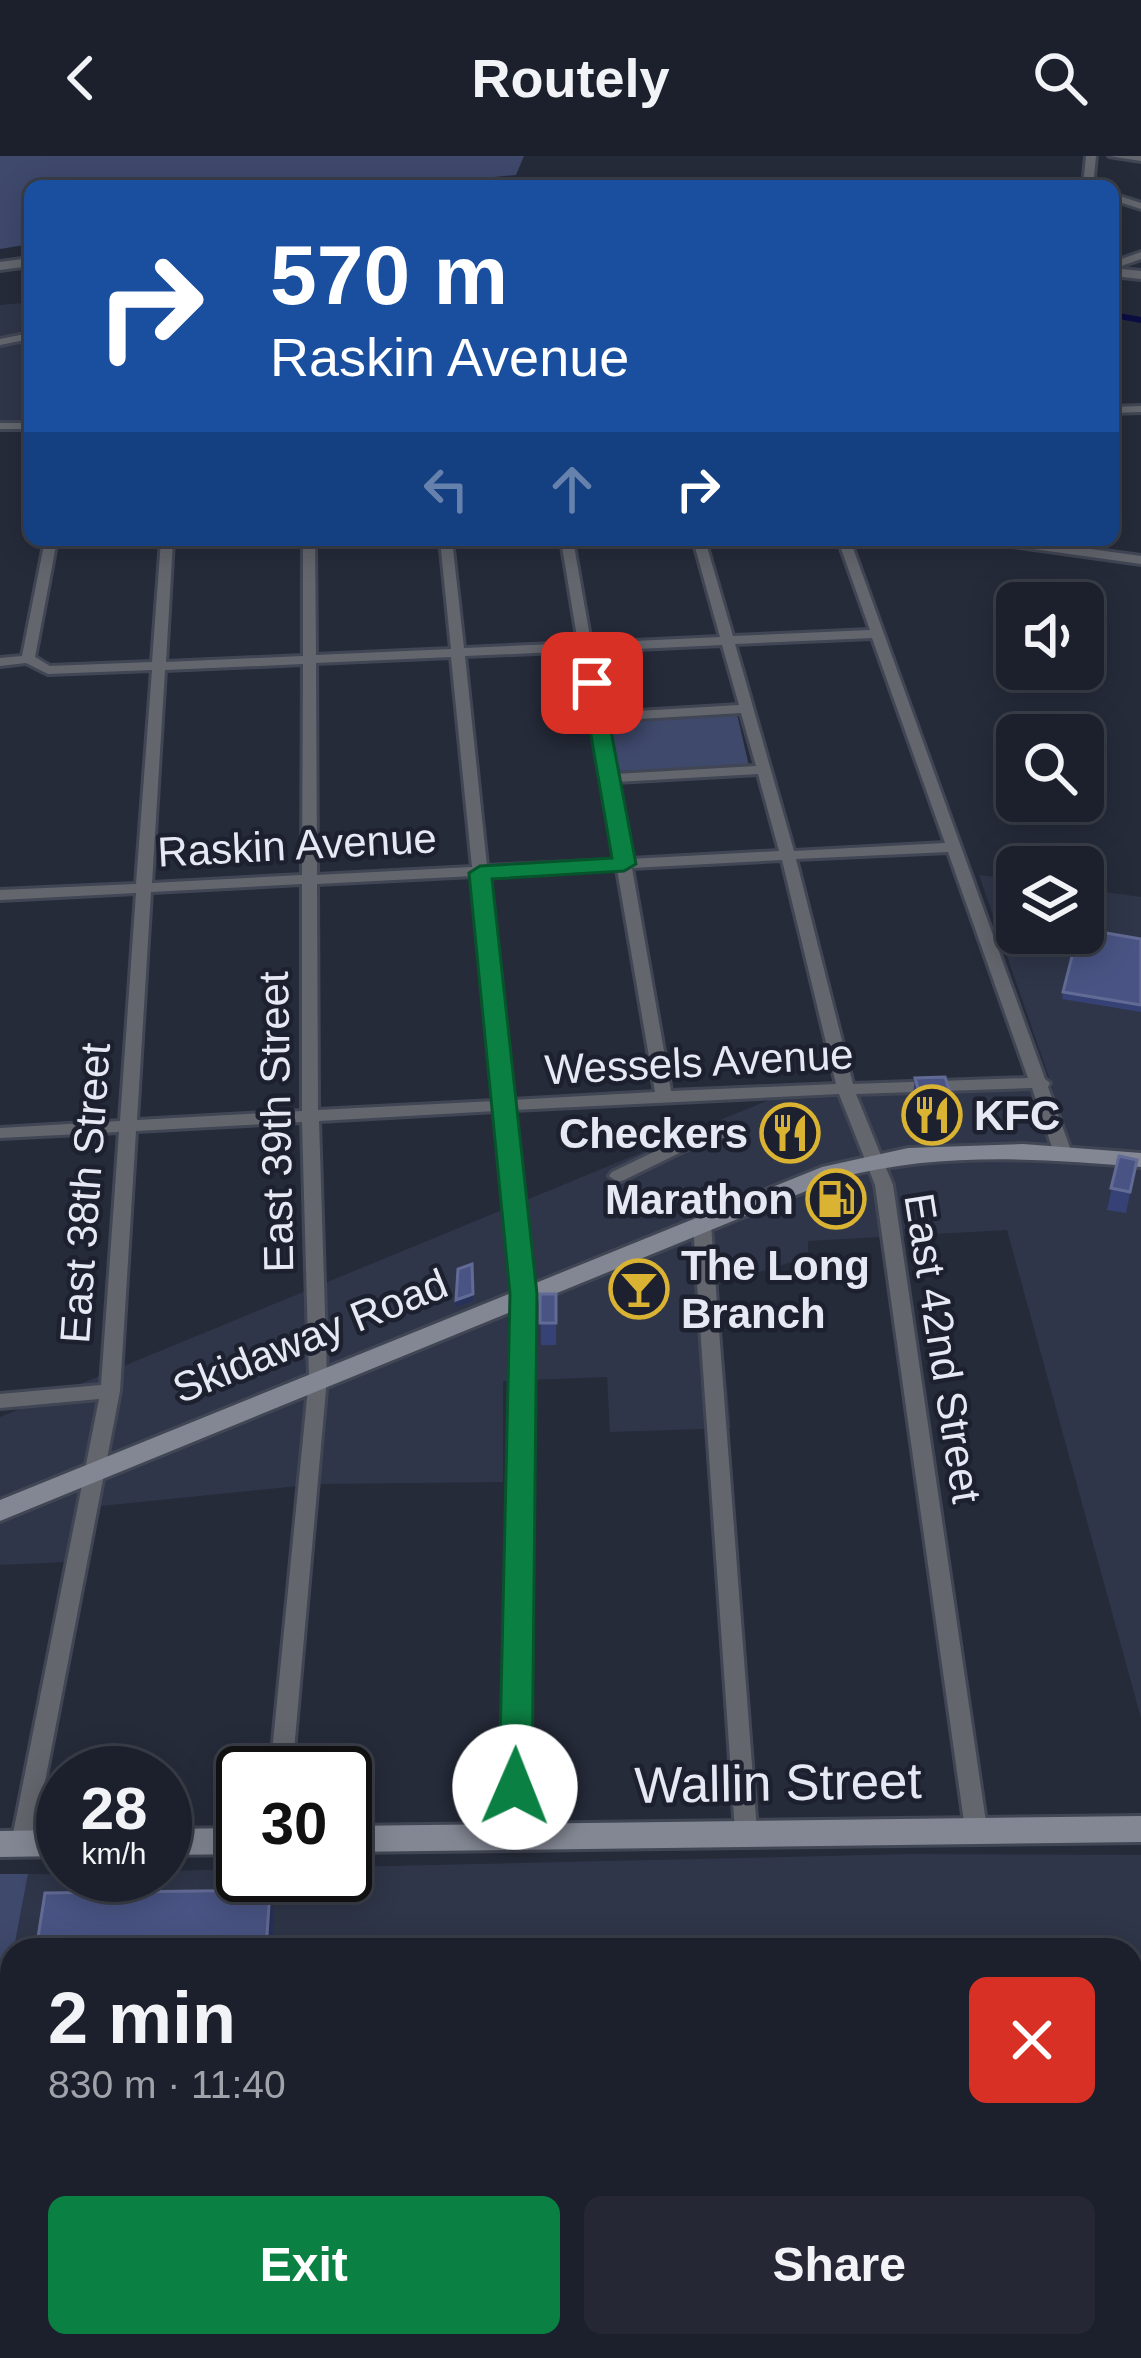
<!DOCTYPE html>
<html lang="en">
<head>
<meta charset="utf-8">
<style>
  body { margin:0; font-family:Helvetica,sans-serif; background:#252834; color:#f1f3f6; height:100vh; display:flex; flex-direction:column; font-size:45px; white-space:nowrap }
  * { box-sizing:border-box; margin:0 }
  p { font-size:39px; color:#a0a3a9 }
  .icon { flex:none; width:66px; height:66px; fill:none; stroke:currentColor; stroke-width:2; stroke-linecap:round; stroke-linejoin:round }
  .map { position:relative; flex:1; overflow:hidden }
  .panel { position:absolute; left:0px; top:1782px; width:1143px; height:420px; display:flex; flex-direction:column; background:#1c202c; border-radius:36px 36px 0 0; box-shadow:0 6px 30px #0003,0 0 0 3px #3a3e48 }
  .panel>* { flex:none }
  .top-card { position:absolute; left:24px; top:24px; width:1095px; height:366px; border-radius:18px; box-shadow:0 6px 30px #0003,0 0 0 3px #3a3e48; background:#1a4fa0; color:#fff; overflow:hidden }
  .fabs { position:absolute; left:996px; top:426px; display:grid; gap:24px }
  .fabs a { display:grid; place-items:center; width:108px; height:108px; border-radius:18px; background:#1c202c; box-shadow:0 6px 30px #0003,0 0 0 3px #3a3e48; font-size:60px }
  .speed { position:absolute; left:36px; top:1590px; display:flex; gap:24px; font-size:60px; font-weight:700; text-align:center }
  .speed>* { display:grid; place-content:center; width:156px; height:156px; border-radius:50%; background:#1c202c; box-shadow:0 6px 30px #0003,0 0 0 3px #3a3e48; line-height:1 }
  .speed small { font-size:30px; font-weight:400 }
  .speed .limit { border:6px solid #111; border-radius:18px; background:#fff; color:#111 }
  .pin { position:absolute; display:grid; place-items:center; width:102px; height:102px; color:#fff; margin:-51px; border-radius:24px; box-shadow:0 6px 18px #0006 }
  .me { position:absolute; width:132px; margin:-66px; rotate:1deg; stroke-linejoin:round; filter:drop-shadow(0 0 9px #0008) }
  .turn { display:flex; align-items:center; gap:42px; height:252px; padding:0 48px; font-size:54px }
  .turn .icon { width:156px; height:156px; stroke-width:2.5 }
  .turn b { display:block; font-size:84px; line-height:102px }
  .lanes { display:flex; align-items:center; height:114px; padding:0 48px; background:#0003; justify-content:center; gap:60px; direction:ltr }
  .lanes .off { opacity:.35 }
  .round { display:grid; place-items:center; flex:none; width:126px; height:126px; border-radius:18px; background:#252834 }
  .headline { display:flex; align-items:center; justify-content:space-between; height:204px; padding:0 48px }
  h1 { font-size:72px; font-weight:800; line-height:90px }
  .cta { display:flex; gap:24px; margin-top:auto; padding:24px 48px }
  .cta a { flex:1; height:138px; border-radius:18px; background:#0b8043; color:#fff; font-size:48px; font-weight:800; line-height:138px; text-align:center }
  .cta a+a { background:#252834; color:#f1f3f6 }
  header { display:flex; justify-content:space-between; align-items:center; height:156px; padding:0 48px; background:#1c202c; font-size:54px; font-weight:800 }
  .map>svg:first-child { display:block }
</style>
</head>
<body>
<header><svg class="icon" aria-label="back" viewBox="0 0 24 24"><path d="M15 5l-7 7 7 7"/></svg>Routely<svg class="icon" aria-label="search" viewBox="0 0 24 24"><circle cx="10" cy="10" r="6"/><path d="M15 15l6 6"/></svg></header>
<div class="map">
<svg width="1141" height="2202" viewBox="0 0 1141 2202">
  <rect width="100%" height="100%" fill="#262b3a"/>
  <g fill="#2f3649">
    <polygon points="22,147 20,183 30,184 30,264 0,264 0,149"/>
    <polygon points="979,719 1017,724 1017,777 1083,777 1083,733 1141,741 1141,1562 1007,1074 808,1085 808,1101 717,1129 731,1272 610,1276 607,1221 503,1225 503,1326 318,1328 101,1350 87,1405 0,1409 0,1261 769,944 1053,933"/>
    <polygon points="911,1698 1141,1699 1141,2091 1131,2094 1131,1794 13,1794 28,1718 165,1719 165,1715 243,1713 243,1719 345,1719 345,1711"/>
    <polygon points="12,1801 12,2190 845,2190 831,2202 0,2202 0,1865"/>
  </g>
  <g fill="#3f496c">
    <polygon points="0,0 524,0 516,19 394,30 30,30 30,88 0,93"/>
    <polygon points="737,558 749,610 619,615 610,564"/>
    <polygon points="0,1718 28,1718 0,1865"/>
  </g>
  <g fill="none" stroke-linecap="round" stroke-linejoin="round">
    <polygon fill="#0a0e43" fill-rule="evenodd" points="1113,156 1141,161 1141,167 1113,162"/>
    <defs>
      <g id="minor">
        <polygon points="1086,0 1096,0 1093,30 1083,30"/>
        <polygon points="1109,0 1141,0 1141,5"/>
        <polygon points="1113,38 1141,47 1141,53 1113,44"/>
        <polygon points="1141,96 1141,103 1113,113 1113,106"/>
        <polygon points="30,177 30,183 0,189 0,183"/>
        <polygon points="1141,250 1141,256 1113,257 1113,251"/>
        <rect x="0" y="267" width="30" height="6"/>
        <path d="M45,384H57L35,501L50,510L152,506L161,384H173L166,506L303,500V384H315L316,499L451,493L440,384H452L464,492L578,487L561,384H573L591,487L720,481L693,384H705L733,480L870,474L838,384H850L1045,923L1050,927L1048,931L1072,997L1063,1002L1054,997L1032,932L856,938L893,1029L987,1673L984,1680L976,1682L968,1680L965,1673L875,1029L839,938L513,954L532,1138L526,1679L523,1686L515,1688L507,1686L504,1679L514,1138L496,955L319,965L327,1222L292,1617H270L309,1222L302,966L136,975L120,1235L33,1688L30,1695L22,1697L14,1695L11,1688L99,1243L0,1252V1238L101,1229L119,976L0,982V972L120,965L136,737L0,744V734L136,728L152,514L48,518L26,507L0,510V502L22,500ZM872,482L945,687L794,695L735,488ZM722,489L739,549L604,557L593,495ZM580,495L615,704L487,710L465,500ZM451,501L472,711L317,719L316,507ZM303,508L302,719L152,727L165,514ZM741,557L756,610L615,618L605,565ZM758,618L779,695L630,703L616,626ZM948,696L1028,922L853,928L796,703ZM782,704L836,928L671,935L632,712ZM617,713L655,936L512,944L488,719ZM473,720L495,945L318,954L317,728ZM302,728V955L137,964L151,736Z"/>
        <polygon points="993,384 1025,384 1141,400 1141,408 999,388"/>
        <polygon points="739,968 747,973 745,977 698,988 624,1024 618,1026 609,1020 612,1016 687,980"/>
        <polygon points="702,1063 711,1069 757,1675 754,1682 746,1684 738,1682 735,1675 693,1069"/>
      </g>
      <g id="tertiary">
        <polygon points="30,102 30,110 0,114 0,106"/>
        <polygon points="1113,112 1141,115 1141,123 1113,120"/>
      </g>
      <g id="secondary">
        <path d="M1023,988L1141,997V1011C1038,1002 938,996 838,1022L0,1365V1344L822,1011L908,992Z"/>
        <polygon points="1141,1660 1141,1686 345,1696 345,1670"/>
        <polygon points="243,1672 243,1698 165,1699 165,1673"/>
        <polygon points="63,1674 63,1700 0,1701 0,1675"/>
      </g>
    </defs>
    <use href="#minor" stroke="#414654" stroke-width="6"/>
    <use href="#tertiary" stroke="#414654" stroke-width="6"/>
    <use href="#secondary" stroke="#414654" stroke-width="6"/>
    <use href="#minor" fill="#64666e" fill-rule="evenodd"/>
    <use href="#tertiary" fill="#64666e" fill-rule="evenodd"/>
    <use href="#secondary" fill="#838793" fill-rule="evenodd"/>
  </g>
  <g fill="#364276">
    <polygon points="1141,783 1141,856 1062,843 1063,836"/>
    <polygon points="915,922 955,952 952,973 922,975 912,944"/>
    <polygon points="1119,1000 1137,1004 1126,1057 1107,1054"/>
    <polygon points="540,1138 556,1138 556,1189 541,1189"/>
  </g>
  <g fill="#283159">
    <polygon points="473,1138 473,1145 456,1151 456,1144"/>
    <polygon points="270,1734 274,1762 272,1794 266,1794"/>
  </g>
  <g fill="#495484" stroke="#626b95" stroke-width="3">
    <polygon points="1083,773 1141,783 1141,849 1063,836 1078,777 1083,777"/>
    <polygon points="945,921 955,952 924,953 915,922"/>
    <polygon points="1119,1000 1137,1004 1130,1036 1111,1032"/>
    <polygon points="472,1108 473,1138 456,1144 458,1113"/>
    <rect x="540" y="1138" width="16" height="29"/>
    <polygon points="270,1734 266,1794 36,1794 45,1737"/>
    <polygon points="467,2190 705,2190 706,2202 467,2202"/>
  </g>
  <polygon fill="#0b8043" stroke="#07532c" stroke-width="3" points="592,521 602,527 636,708 624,715 492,723 537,1138 532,1631 527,1641 515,1645 504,1641 499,1631 510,1138 469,717 480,710 612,702 582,527"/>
  <defs>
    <symbol id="restaurant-ring" viewBox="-11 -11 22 22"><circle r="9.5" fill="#1d212f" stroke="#dab333" stroke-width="1.5"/><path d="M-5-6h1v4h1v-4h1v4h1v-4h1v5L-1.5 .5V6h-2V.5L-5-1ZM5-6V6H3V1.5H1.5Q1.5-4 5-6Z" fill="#dab333"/></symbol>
    <symbol id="fuel-ring" viewBox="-11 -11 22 22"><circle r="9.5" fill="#1d212f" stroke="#dab333" stroke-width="1.5"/><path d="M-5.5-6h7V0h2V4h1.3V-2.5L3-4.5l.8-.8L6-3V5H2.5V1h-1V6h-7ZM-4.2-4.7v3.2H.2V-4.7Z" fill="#dab333"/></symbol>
    <symbol id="bar-ring" viewBox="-11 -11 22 22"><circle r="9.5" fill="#1d212f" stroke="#dab333" stroke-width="1.5"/><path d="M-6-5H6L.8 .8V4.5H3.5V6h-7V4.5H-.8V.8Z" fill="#dab333"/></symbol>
  </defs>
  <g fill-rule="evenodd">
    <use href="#restaurant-ring" x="899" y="926" width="66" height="66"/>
    <use href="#restaurant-ring" x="757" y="944" width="66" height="66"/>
    <use href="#fuel-ring" x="803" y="1010" width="66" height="66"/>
    <use href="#bar-ring" x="606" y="1100" width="66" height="66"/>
  </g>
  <g text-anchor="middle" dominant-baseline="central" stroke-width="9" stroke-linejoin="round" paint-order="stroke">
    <g font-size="42" fill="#e6e9f3" stroke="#1d212f">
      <text transform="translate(297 689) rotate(-3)">Raskin Avenue</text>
      <text transform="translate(699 906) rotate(-3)">Wessels Avenue</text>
      <text transform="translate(276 966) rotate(-91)">East 39th Street</text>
      <text transform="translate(85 1037) rotate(-86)">East 38th Street</text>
      <text transform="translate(310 1180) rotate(-22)">Skidaway Road</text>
      <text transform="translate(943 1192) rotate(81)">East 42nd Street</text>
    </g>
    <g font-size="42" font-weight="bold" fill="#e6e9f3" stroke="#1d212f" text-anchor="start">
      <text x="974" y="959">KFC</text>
      <text x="748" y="977" text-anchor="end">Checkers</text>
      <text x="794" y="1043" text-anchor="end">Marathon</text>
      <text x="681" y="1109">The Long<tspan x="681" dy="48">Branch</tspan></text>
    </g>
    <g font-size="51" fill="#e6e9f3" stroke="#1d212f">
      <text transform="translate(778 1627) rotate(-1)">Wallin Street</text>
    </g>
  </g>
</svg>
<div class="fabs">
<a><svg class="icon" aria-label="sound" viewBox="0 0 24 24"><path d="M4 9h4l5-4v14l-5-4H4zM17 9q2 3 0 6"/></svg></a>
<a><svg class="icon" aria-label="search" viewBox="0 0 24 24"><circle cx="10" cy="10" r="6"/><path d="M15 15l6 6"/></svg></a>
<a><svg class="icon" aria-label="layers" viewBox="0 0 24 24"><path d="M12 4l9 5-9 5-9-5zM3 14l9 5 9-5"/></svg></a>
</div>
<div class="speed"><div>28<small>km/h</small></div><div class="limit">30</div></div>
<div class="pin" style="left:592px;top:527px;background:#d93025"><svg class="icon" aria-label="arrive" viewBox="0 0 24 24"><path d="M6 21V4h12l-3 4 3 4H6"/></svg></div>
<svg class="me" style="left:515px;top:1631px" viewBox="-20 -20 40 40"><circle r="19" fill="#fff"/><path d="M0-13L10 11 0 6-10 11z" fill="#0b8043"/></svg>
<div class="top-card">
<div class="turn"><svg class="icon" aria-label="right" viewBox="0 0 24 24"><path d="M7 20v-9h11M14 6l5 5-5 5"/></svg><div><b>570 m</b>Raskin Avenue</div></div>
<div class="lanes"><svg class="icon off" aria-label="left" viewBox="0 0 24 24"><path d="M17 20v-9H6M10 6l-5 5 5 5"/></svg><svg class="icon off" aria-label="ahead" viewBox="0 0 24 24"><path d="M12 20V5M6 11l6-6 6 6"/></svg><svg class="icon" aria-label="right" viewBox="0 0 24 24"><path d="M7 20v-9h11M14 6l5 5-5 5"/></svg></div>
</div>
<section class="panel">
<div class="headline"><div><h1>2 min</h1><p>830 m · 11:40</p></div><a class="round" style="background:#d93025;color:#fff"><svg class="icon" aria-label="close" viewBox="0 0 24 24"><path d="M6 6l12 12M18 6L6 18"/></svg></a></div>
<div class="cta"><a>Exit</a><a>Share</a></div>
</section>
</div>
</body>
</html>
